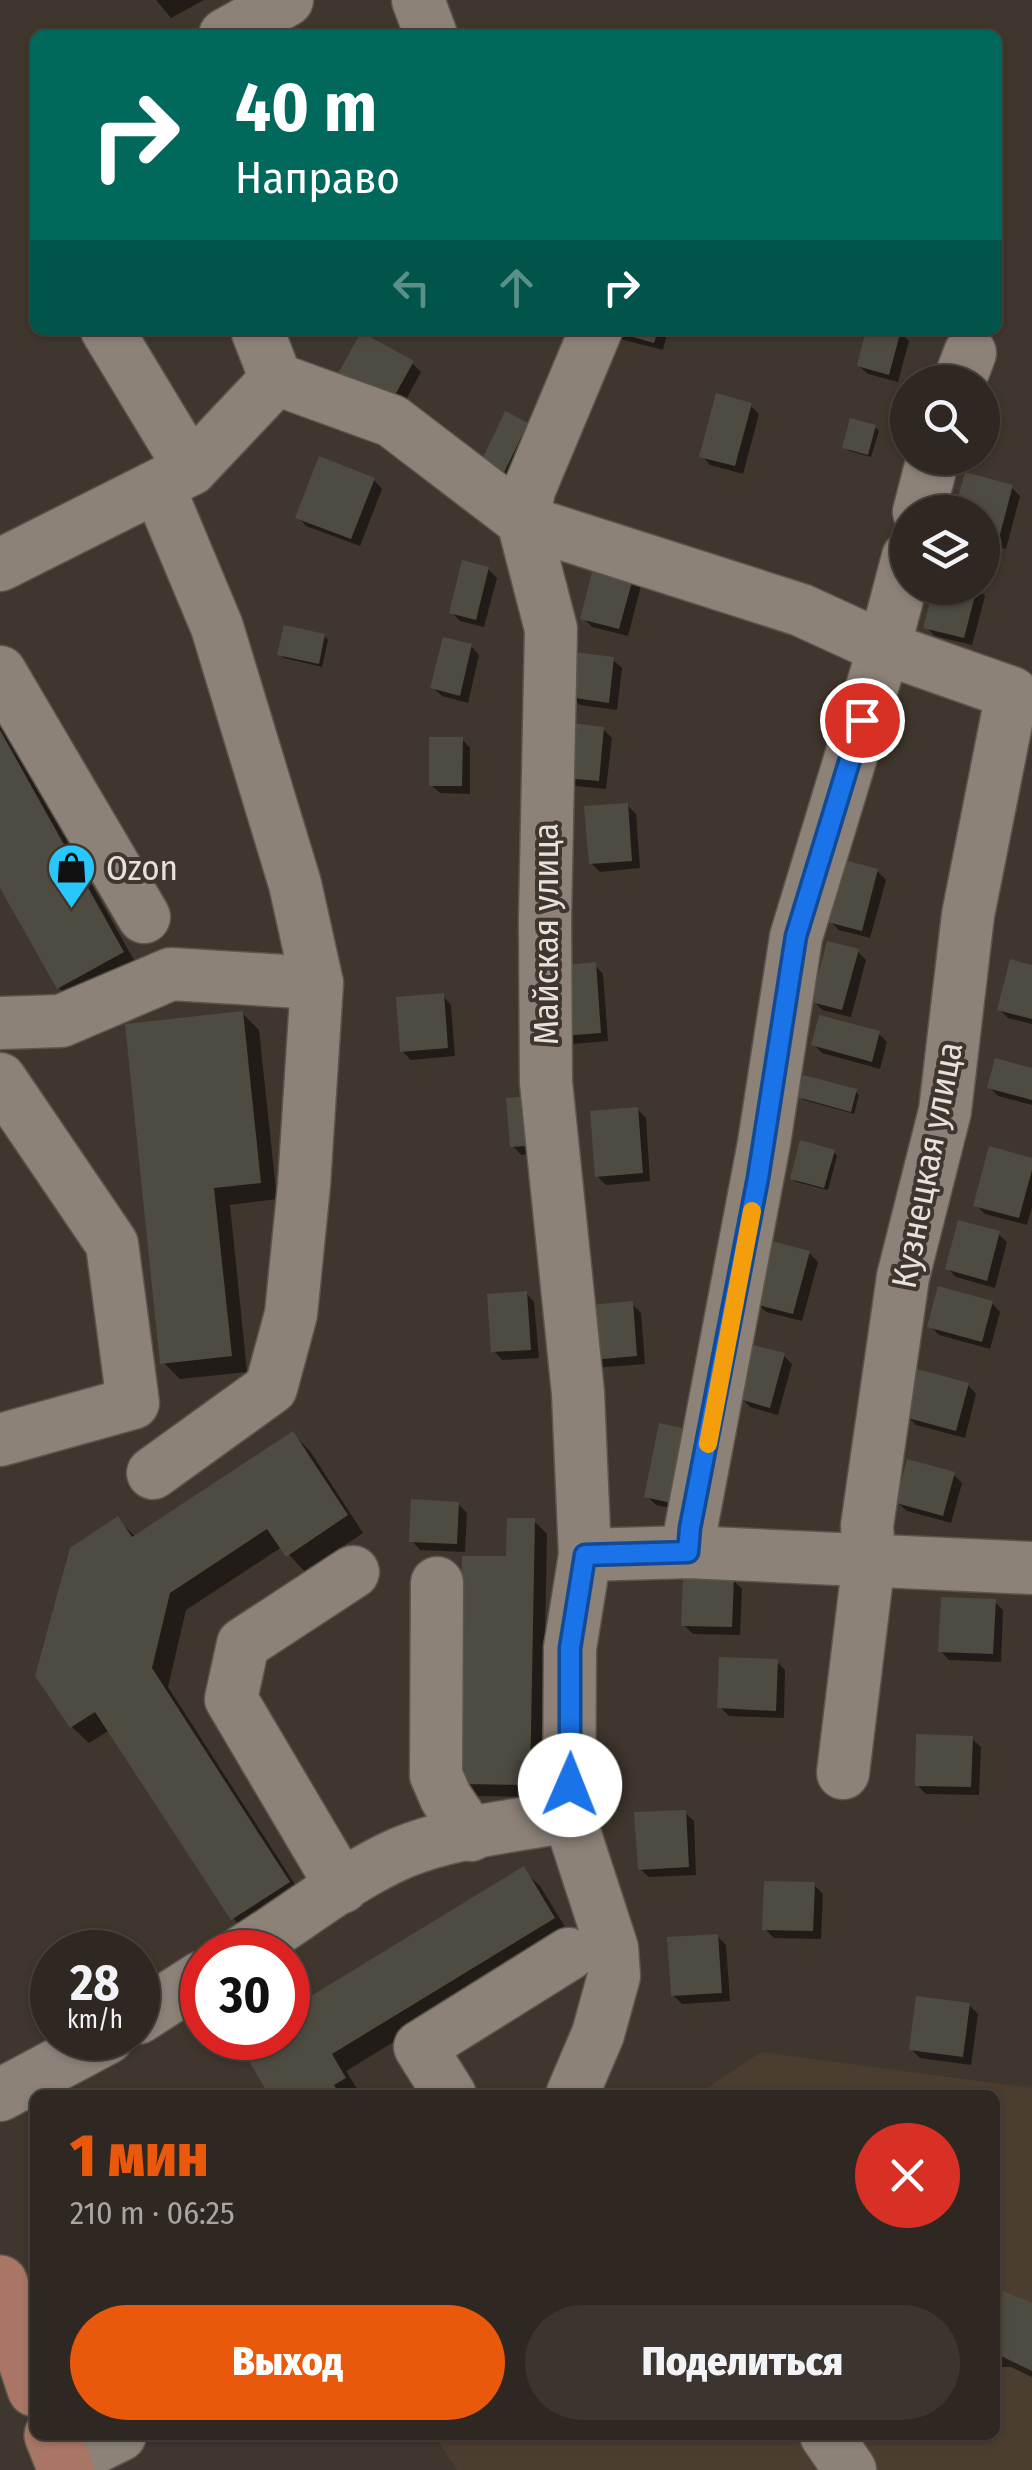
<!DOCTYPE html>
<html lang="ru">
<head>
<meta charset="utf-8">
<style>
  body { margin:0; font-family:"Fira Sans Condensed",sans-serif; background:#3b342f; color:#f1f3f6; height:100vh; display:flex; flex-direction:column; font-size:38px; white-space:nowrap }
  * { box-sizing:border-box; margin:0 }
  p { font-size:32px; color:#a7a6a5 }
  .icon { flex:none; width:55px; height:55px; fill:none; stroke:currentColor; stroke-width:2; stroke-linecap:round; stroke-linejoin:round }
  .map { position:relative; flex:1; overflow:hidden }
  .side { position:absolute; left:30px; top:2090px; width:970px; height:350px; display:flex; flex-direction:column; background:#2f2822; border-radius:15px; box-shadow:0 2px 8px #0004,0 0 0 2px #4a4440 }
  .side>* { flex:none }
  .top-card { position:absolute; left:30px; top:30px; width:972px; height:305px; border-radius:15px; box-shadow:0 2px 8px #0004,0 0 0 2px #4a4440; background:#00695c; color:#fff; overflow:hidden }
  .fabs { position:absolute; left:890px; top:365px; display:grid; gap:20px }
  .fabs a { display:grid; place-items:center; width:110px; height:110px; border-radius:50%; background:#2f2822; box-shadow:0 2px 8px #0004,0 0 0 2px #4a4440; font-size:50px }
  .speed { position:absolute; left:30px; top:1930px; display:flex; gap:20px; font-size:50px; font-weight:700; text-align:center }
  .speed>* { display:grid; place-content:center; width:130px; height:130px; border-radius:50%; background:#2f2822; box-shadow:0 2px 8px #0004,0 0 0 2px #4a4440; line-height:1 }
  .speed small { font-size:25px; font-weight:400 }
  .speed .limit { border:15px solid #d22; background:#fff; color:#111 }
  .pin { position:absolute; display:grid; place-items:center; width:85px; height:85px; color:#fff; margin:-42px; border:5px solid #fff; border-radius:50%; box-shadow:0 2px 10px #0007 }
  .me { position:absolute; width:110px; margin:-55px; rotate:1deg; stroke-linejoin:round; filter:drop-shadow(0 0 8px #0008) }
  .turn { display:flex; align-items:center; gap:35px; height:210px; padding:0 40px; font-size:45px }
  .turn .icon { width:130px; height:130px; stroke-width:2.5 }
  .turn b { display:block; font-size:70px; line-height:85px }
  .lanes { display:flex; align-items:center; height:95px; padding:0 40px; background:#0003; justify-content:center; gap:50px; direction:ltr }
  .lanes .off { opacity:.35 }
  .round { display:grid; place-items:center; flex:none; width:105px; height:105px; border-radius:52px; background:#3b342f }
  .summary { display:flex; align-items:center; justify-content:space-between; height:170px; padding:0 40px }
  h1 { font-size:60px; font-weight:800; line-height:75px; color:#ea580c }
  .action { display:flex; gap:20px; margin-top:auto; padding:20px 40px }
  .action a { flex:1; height:115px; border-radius:60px; background:#ea580c; color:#fff; font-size:40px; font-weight:800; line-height:115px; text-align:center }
  .action a+a { background:#3b342f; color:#f1f3f6 }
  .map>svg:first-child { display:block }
</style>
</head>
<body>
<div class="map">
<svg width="1032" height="2470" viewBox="0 0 1032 2470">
  <rect width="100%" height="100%" fill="#3f362d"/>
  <polygon fill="#4b3e30" points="761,2052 1032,2088 1032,2470 457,2470 434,2435 995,2435 995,2095 696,2095"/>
  <g fill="#0007">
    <polygon points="156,0 204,0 171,18"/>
    <polygon points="611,330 668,330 663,350 620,339"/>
    <polygon points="869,330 900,332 909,341 898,382 868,374 859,366"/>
    <polygon points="362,336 412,363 421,372 396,418"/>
    <polygon points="750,405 759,414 743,474 710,465 702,456"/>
    <polygon points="527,425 536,434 509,488 488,478"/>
    <polygon points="875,427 879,431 871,457 849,451 845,447"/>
    <polygon points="966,475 1012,488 1020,496 1006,549 982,543 982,512 956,512"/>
    <polygon points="374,480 382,489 360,546 306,526 298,517"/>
    <polygon points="597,564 642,582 628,636 592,627 583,618"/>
    <polygon points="488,569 497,578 484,627 460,621 451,612"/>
    <polygon points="937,588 977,588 985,596 972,645 935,636 926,627"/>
    <polygon points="324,636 328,640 322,667 284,658 280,655"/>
    <polygon points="471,646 479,655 468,703 442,696 433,688"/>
    <polygon points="613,660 622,668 617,710 580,705 571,697"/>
    <polygon points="0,721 139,969 76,1004 59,988 0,883"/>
    <polygon points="603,729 612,738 606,789 575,786 567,777"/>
    <polygon points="462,739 470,748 470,794 440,793 431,785"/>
    <polygon points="627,805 636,814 640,868 600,872 591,863"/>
    <polygon points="877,871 886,880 870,938 839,930 830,921"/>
    <polygon points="857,951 866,960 851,1017 822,1010 814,1001"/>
    <polygon points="595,965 603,974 608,1041 572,1044 564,1035"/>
    <polygon points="1032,968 1032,1024 1008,1018 999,1009"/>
    <polygon points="443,996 451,1005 455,1056 411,1060 402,1051"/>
    <polygon points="242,1013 259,1030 277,1199 230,1205 247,1372 180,1379 163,1362"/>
    <polygon points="879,1034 887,1042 880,1069 822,1053 814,1045"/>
    <polygon points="1032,1070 1032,1105 998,1096 990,1088"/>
    <polygon points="856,1092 859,1095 854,1114 804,1100 800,1097"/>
    <polygon points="509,1100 552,1152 521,1155 513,1146"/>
    <polygon points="637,1109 646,1118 650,1181 606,1185 597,1176"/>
    <polygon points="834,1152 837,1156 828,1190 796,1182 792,1178"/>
    <polygon points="1032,1160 1032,1207 1027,1225 985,1214 976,1205"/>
    <polygon points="998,1234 1007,1242 995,1288 956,1277 947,1268"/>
    <polygon points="809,1253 818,1262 802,1321 766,1312 757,1303"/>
    <polygon points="526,1293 534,1302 539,1358 502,1360 494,1351"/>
    <polygon points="992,1303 1000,1312 990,1349 939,1335 930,1326"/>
    <polygon points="632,1304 641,1313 645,1364 594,1368"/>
    <polygon points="784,1356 792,1364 778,1415 750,1407 742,1399"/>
    <polygon points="968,1385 976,1394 965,1438 916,1425 907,1416"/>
    <polygon points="293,1434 310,1451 363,1533 305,1572 282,1547 186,1610 168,1687 305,1900 249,1935 233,1918 110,1730 89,1743 72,1727 38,1675 118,1520 136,1537"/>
    <polygon points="699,1434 694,1513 656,1505 647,1496"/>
    <polygon points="953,1474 962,1483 951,1523 907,1511 898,1503"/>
    <polygon points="458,1504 467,1513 465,1552 420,1550 412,1541"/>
    <polygon points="534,1521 547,1534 542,1797 474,1796 460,1783 508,1559"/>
    <polygon points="733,1580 742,1589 740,1635 693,1634 684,1625"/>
    <polygon points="995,1602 1003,1610 1001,1662 949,1660 941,1651"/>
    <polygon points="777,1662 785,1670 784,1718 729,1716 720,1707"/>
    <polygon points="972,1739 981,1747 979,1795 926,1794 917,1785"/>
    <polygon points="685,1813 694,1821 696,1875 649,1877 640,1869"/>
    <polygon points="523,1870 540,1886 570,1935 346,2071 361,2095 272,2095 240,2042 247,2038 288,2038 288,2013"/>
    <polygon points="814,1885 823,1894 821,1939 774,1938 765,1929"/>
    <polygon points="717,1936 726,1945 730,2001 682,2004 673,1995"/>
    <polygon points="969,2005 978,2014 971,2065 920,2058 911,2049"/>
    <polygon points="995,2292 1032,2306 1032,2377 1011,2367 995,2367"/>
  </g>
  <g fill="#4e4c40">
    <polygon points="609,330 658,330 654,343"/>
    <polygon points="866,330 901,330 889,375 857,366"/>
    <polygon points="361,332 414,361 386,411 334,381"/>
    <polygon points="716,393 752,403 735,466 699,457"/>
    <polygon points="505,411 528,423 500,481 477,470"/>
    <polygon points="850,418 876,425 868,455 842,448"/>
    <polygon points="319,456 375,478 351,539 295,518"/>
    <polygon points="965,472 1013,485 998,542 982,538 982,512 954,512"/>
    <polygon points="462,560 489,567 476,620 449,613"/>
    <polygon points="595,561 635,571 619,629 580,619"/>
    <polygon points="934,588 977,588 964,638 923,628"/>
    <polygon points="284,625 325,634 319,664 277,655"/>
    <polygon points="443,637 472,644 460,696 430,688"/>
    <polygon points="574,652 614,657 609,703 568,697"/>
    <polygon points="570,723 604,727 599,781 564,778"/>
    <polygon points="0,730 124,952 57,989 0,888"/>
    <polygon points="429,737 463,737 462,786 429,786"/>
    <polygon points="628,803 632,861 589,864 584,806"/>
    <polygon points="844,860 878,869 862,931 827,922"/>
    <polygon points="827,941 859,949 842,1010 811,1002"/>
    <polygon points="1010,959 1032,965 1032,1019 997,1010"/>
    <polygon points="596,962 601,1033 561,1036 556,966"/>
    <polygon points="444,993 448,1048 400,1052 396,997"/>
    <polygon points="243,1011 261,1183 214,1188 232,1356 160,1364 125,1024"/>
    <polygon points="819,1015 880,1031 872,1062 811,1045"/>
    <polygon points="995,1058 1032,1068 1032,1100 987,1088"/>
    <polygon points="803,1075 857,1089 851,1112 797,1097"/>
    <polygon points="541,1095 545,1145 510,1147 506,1098"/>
    <polygon points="638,1107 643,1173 595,1177 590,1111"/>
    <polygon points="800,1140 835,1150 824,1188 790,1179"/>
    <polygon points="989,1146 1032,1158 1032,1170 1019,1218 973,1206"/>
    <polygon points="958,1220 1000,1231 987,1281 945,1269"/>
    <polygon points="771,1241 810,1251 793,1314 754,1304"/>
    <polygon points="938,1286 993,1301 982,1342 927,1327"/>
    <polygon points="527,1291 531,1350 491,1352 487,1294"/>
    <polygon points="633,1301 637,1356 582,1361 578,1306"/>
    <polygon points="753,1345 785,1353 770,1408 739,1399"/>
    <polygon points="917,1369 969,1383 956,1431 904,1417"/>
    <polygon points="659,1423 700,1432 685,1506 644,1497"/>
    <polygon points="293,1431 348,1515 286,1557 267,1529 170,1593 152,1668 290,1882 231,1920 95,1712 70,1728 35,1676 70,1548 118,1516 132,1537"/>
    <polygon points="907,1459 955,1472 943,1516 896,1503"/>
    <polygon points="411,1499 459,1502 457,1544 409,1542"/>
    <polygon points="507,1518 535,1518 530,1785 458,1784 462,1556 506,1556"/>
    <polygon points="683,1577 734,1578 732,1627 681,1626"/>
    <polygon points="941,1597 996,1599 993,1654 938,1652"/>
    <polygon points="719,1657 778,1659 776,1711 717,1708"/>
    <polygon points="916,1734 973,1736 971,1787 915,1786"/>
    <polygon points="686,1810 689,1867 638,1870 634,1812"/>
    <polygon points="524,1866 555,1918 332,2054 346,2078 334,2085 340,2095 269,2095 237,2041 242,2038 288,2038 288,2010"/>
    <polygon points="764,1881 815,1882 813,1931 762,1930"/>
    <polygon points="718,1934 722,1993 671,1996 667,1937"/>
    <polygon points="916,1996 970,2003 963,2057 909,2050"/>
    <polygon points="995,2289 1001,2290 1032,2303 1032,2371 995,2353"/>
  </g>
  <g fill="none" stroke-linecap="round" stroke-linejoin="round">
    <defs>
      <g id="minor">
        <polyline points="418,0 431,35"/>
        <polyline points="225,35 287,0"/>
        <polyline points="107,330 191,469"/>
        <polyline points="257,330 276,379"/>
        <polyline points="959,382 970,353"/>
        <polyline points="158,486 217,627 295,884 317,983"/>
        <polyline points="919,512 933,458"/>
        <polyline points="0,565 191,469 276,379 392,421 523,521 801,610 884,648 1012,693 968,915 945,1111 903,1277 867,1526 869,1560 843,1773"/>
        <polyline points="0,672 144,917"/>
        <polyline points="0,1023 61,1021 171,974 317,983 304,1185 291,1314 271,1388 153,1473"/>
        <polyline points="0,1079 112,1244 133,1403 0,1440"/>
        <polyline points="688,1552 691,1528 764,1143 796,937 884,648 908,557"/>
        <polyline points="585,1555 688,1552 1032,1568"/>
        <polyline points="437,1583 436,1775 446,1798 471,1835"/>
        <polyline points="342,1887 231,1699 243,1644 353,1572"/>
        <path d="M242,1952C295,1920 344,1878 401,1853C450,1832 516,1826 569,1816"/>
        <polyline points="138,2018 202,1977"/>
        <polyline points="0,2095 107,2038"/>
        <polyline points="450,2095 420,2047 569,1954"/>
        <polyline points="572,2095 598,2034 614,1976 612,1948 569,1816 570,1648 585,1555 578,1393 546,1082 545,919 551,629 523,521 529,490 596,330"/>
        <polyline points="826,2435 850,2470"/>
        <polyline points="63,2463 120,2435"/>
      </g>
      <g id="major">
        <polyline points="0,2283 35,2389"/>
        <polyline points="52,2435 66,2470"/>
      </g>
    </defs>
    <use href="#minor" stroke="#5b554c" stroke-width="55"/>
    <use href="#major" stroke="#5b554c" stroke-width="58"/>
    <use href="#minor" stroke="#8c8278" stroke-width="52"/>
    <use href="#major" stroke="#a97565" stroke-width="55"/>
  </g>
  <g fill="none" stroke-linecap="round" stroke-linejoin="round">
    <defs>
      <polyline id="route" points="570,1785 570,1648 585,1555 688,1552 690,1528 758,1178 796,936 862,720"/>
    </defs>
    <use href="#route" stroke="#114b97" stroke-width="25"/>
    <use href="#route" stroke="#1a73e8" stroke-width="18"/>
    <polyline stroke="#f59e0b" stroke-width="18" points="708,1444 752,1211"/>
  </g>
  <defs>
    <symbol id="shop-pin" viewBox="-11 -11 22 30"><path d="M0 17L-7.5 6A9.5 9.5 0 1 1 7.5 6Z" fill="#28c8ff" stroke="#3f362d"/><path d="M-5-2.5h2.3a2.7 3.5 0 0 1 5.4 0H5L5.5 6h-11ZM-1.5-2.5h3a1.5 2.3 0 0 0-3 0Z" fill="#111"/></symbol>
  </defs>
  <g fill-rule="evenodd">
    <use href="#shop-pin" x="44" y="840" width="55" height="75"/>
  </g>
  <g text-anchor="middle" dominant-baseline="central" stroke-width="8" stroke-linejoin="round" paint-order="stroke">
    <g font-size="35" fill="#e6e1db" stroke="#3f362d" text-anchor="start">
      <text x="106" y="868">Ozon</text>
    </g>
    <g font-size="35" fill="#e6e1db" stroke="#3f362d">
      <text transform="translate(546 934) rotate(-90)">Майская улица</text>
      <text transform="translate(927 1165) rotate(-79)">Кузнецкая улица</text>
    </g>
  </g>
</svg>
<div class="fabs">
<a><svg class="icon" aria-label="search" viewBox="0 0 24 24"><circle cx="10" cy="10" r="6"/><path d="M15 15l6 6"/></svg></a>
<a><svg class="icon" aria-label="layers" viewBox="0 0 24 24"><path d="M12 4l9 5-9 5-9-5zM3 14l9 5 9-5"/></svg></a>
</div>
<div class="speed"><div>28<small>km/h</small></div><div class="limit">30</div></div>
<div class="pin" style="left:862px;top:720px;background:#d93025"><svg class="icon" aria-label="arrive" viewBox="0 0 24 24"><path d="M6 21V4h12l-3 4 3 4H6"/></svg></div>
<svg class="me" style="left:570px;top:1785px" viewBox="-20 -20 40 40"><circle r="19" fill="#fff"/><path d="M0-13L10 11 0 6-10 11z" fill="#1a73e8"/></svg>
<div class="top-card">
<div class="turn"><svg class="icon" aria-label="right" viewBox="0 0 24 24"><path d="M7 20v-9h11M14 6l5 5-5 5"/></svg><div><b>40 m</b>Направо</div></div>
<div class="lanes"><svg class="icon off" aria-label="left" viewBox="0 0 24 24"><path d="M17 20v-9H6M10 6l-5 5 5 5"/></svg><svg class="icon off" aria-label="ahead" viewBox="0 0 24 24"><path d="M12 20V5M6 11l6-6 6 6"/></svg><svg class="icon" aria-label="right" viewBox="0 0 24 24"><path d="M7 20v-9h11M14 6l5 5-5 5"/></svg></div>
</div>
<section class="side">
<div class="summary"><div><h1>1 мин</h1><p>210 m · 06:25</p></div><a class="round" style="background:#d93025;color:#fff"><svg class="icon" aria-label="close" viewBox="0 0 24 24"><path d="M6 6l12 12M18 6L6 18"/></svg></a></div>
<div class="action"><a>Выход</a><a>Поделиться</a></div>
</section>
</div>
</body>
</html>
